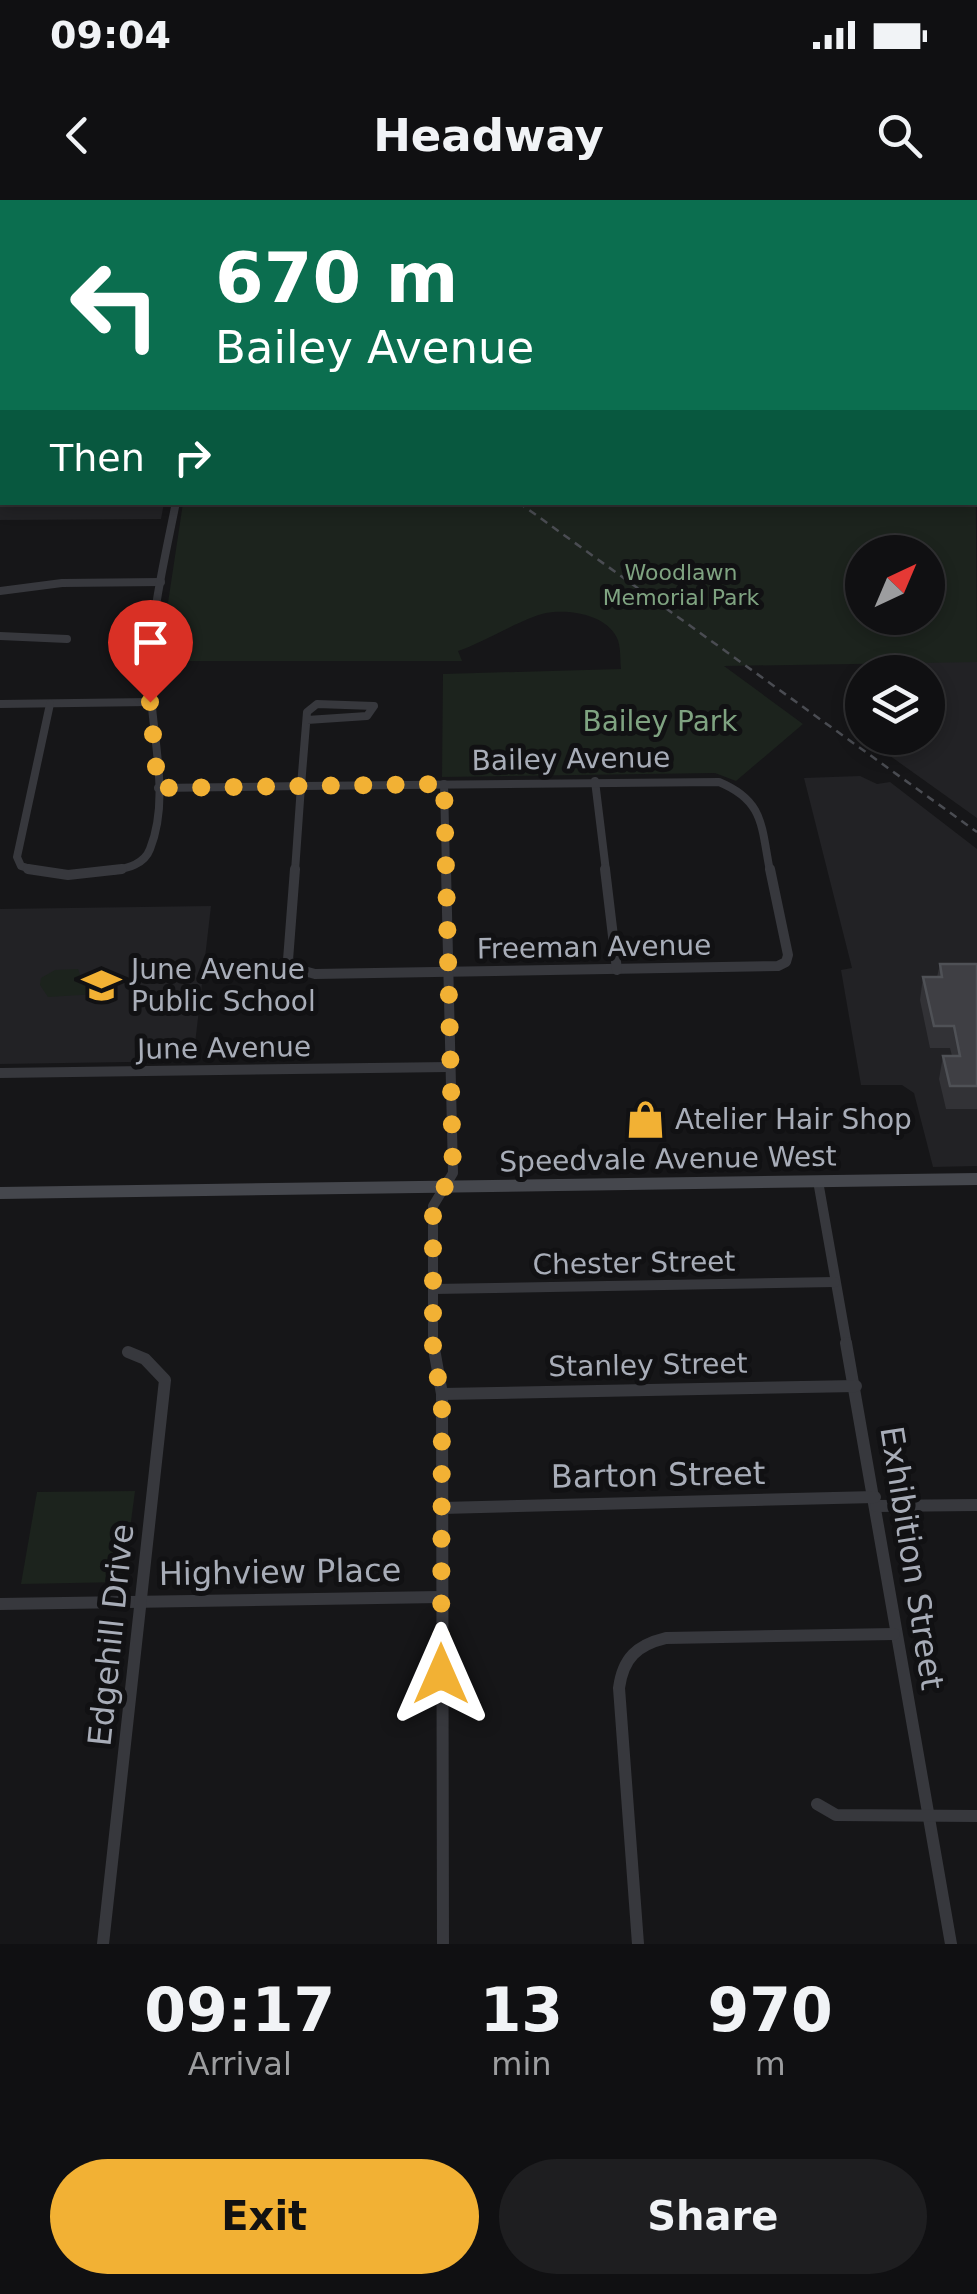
<!DOCTYPE html>
<html lang="en">
<head>
<meta charset="utf-8">
<style>
  body { margin:0; font-family:"DejaVu Sans",sans-serif; background:#1e1e20; color:#f1f3f6; height:100vh; display:flex; flex-direction:column; font-size:38px; white-space:nowrap }
  * { box-sizing:border-box; margin:0 }
  p { font-size:32px; color:#9c9d9f }
  .icon { flex:none; width:55px; height:55px; fill:none; stroke:currentColor; stroke-width:2; stroke-linecap:round; stroke-linejoin:round }
  .map { position:relative; height:1744px; overflow:hidden }
  .details { display:flex; flex-direction:column; background:#101012; flex:1 }
  .details>* { flex:none }
  .banner { position:absolute; left:0px; top:0px; width:978px; height:305px; box-shadow:0 5px 15px #0003,0 0 0 2px #303032; background:#0b6e4f; color:#fff; overflow:hidden }
  .needle { width:65px; rotate:44deg }
  .fabs { position:absolute; left:845px; top:335px; display:grid; gap:20px }
  .fabs a { display:grid; place-items:center; width:100px; height:100px; border-radius:50%; background:#101012; box-shadow:0 5px 15px #0003,0 0 0 2px #303032; font-size:50px }
  .pin { position:absolute; display:grid; place-items:center; width:85px; height:85px; color:#fff; margin:-102px -42px; border-radius:50% 50% 50% 0; rotate:-45deg; box-shadow:0 0 10px #0007 }
  .pin .icon { rotate:45deg }
  .me { position:absolute; width:110px; margin:-55px; rotate:0deg; stroke-linejoin:round; filter:drop-shadow(0 0 8px #0008) }
  .turn { display:flex; align-items:center; gap:35px; height:210px; padding:0 50px; font-size:45px }
  .turn .icon { width:130px; height:130px; stroke-width:2.5 }
  .turn b { display:block; font-size:70px; line-height:85px }
  .then { display:flex; align-items:center; height:95px; padding:0 50px; background:#0003; gap:20px; font-size:38px }
  .eta { display:flex; justify-content:space-evenly; align-items:center; height:170px; text-align:center }
  .eta b { font-size:60px; font-weight:700; line-height:70px }
  .primary-button { display:flex; gap:20px; margin-top:auto; padding:20px 50px }
  .primary-button a { flex:1; height:115px; border-radius:60px; background:#f2b134; color:#111; font-size:40px; font-weight:700; line-height:115px; text-align:center }
  .primary-button a+a { background:#1e1e20; color:#f1f3f6 }
  .status { display:flex; justify-content:space-between; align-items:center; height:70px; padding:0 50px; background:#101012; direction:ltr }
  .status svg { height:28px; fill:currentColor }
  header { display:flex; justify-content:space-between; align-items:center; height:130px; padding:0 50px; background:#101012; font-size:45px; font-weight:700 }
  .map>svg:first-child { display:block }
</style>
</head>
<body>
<div class="status"><b>09:04</b><svg viewBox="0 0 49 12"><path d="M0 12V9h3v3zM5 12V6h3v6zM10 12V3h3v9zM15 12V0h3v12zM26 1h20v11H26zM47 4h2v5h-2z"/></svg></div>
<header><svg class="icon" aria-label="back" viewBox="0 0 24 24"><path d="M15 5l-7 7 7 7"/></svg>Headway<svg class="icon" aria-label="search" viewBox="0 0 24 24"><circle cx="10" cy="10" r="6"/><path d="M15 15l6 6"/></svg></header>
<div class="map">
<svg width="977" height="1744" viewBox="0 0 977 1744">
  <rect width="100%" height="100%" fill="#161618"/>
  <g fill="#222225">
    <polygon points="0,156 2,302 164,303 161,319 0,320"/>
    <polygon points="908,462 977,462 977,618 865,538 928,538 928,472 911,472"/>
    <polygon points="860,576 877,584 890,582 977,649 977,966 933,967 914,893 902,885 861,885 841,770 852,768 804,578"/>
    <polygon points="211,706 193,861 0,864 0,709"/>
  </g>
  <g fill="#1c231d" fill-rule="evenodd">
    <path d="M975,197L977,462L724,466L803,524L736,581L715,573L442,577L443,474L621,469C620,460 621,446 617,438C606,414 568,409 546,413C523,418 484,442 458,451L462,461H166L160,456L183,303L975,302ZM862,352H928V418H862Z"/>
    <polygon points="78,769 84,785 99,783 97,794 48,797 40,785 41,778 55,770"/>
    <polygon points="135,1291 123,1382 21,1384 37,1292"/>
  </g>
  <g fill="none" stroke-linecap="round" stroke-linejoin="round">
    <g stroke="#37383d" stroke-width="8">
      <polyline points="0,391 62,383 161,382"/>
      <polyline points="0,436 67,439"/>
      <polyline points="0,504 150,502"/>
      <polyline points="595,581 606,671"/>
      <polyline points="444,584 446,671"/>
      <polyline points="301,586 307,512 317,504 374,506 367,516 307,520"/>
      <path d="M301,586L719,582C765,601 761,627 770,671"/>
      <polyline points="158,588 301,586"/>
      <polyline points="37,671 21,666 17,657 50,504"/>
      <path d="M112,671C127,668 144,665 150,649C172,594 149,527 150,471C151,414 165,358 176,302"/>
      <polyline points="295,671 301,586"/>
    </g>
    <g stroke="#37383d" stroke-width="10">
      <polyline points="28,669 68,675 122,669"/>
      <polyline points="295,669 288,760 297,769 315,774 778,766 786,762 788,755 770,669"/>
      <polyline points="605,669 617,770"/>
      <polyline points="0,873 449,867"/>
      <polyline points="818,981 847,1145"/>
      <polyline points="433,1089 835,1082"/>
      <polyline points="433,1145 433,1006 453,973 446,669"/>
    </g>
    <g stroke="#37383d" stroke-width="12">
      <polyline points="433,1143 442,1194 443,1744"/>
      <polyline points="846,1143 951,1744"/>
      <polyline points="442,1194 856,1186"/>
      <polyline points="876,1306 977,1305"/>
      <polyline points="442,1308 875,1297"/>
      <polyline points="0,1404 440,1397"/>
      <polyline points="817,1604 836,1615 977,1616"/>
      <polyline points="103,1744 165,1180 145,1159 128,1152"/>
      <path d="M638,1744L619,1488C623,1458 637,1445 666,1438L894,1434"/>
    </g>
    <g fill="#45474d" fill-rule="evenodd">
      <polygon points="975,165 977,166 977,173 975,172"/>
      <polygon points="977,973 977,985 0,999 0,987"/>
    </g>
    <g fill="#53555c" fill-rule="evenodd">
      <polygon points="975,104 977,104 975,113"/>
      <rect x="975" y="124" width="2" height="21"/>
      <rect x="0" y="148" width="2" height="6"/>
    </g>
    <g stroke="#4a4c52" stroke-width="2.5" stroke-dasharray="8 6" stroke-linecap="butt">
      <polyline points="96,0 100,2"/>
      <polyline points="518,302 977,632"/>
    </g>
  </g>
  <g fill="#323236">
    <polygon points="922,0 977,0 977,32 975,32 975,2 922,2"/>
    <polygon points="879,538 922,538 921,540 880,541"/>
    <polygon points="940,764 977,764 977,909 946,909 939,879 943,856 952,856 950,848 930,848 920,800 923,777 937,777"/>
  </g>
  <polygon fill="#212124" points="2,98 2,117 1,121 0,104"/>
  <g fill="#3f3f44" stroke="#4f5156" stroke-width="2.5">
    <polygon points="685,0 801,0 802,2 665,2 665,1"/>
    <polygon points="923,0 977,0 977,15 975,15 975,2 923,2"/>
    <polygon points="0,43 2,43 2,57 0,63"/>
    <polygon points="0,71 2,71 2,98 0,104"/>
    <polygon points="940,764 977,764 977,886 950,886 943,856 960,856 954,826 934,826 923,777 942,777"/>
  </g>
  <g fill="none" stroke-linecap="round" stroke-linejoin="round">
    <polyline stroke="#f2b134" stroke-width="18" stroke-dasharray="0 32.4" points="150,502 158,588 444,584 453,973 433,1006 433,1158 442,1194 441,1474"/>
  </g>
  <defs>
    <symbol id="school-bare" viewBox="-9 -9 18 18"><path d="M0-5L7-2L0 1L-7-2ZM-4 1L0 2.5L4 1V4Q0 6-4 4Z" fill="#f2b134" stroke="#111113" stroke-width="2.5" paint-order="stroke"/></symbol>
    <symbol id="shop-bare" viewBox="-9 -9 18 18"><path d="M-5-2.5h2.3a2.7 3.5 0 0 1 5.4 0H5L5.5 6h-11ZM-1.5-2.5h3a1.5 2.3 0 0 0-3 0Z" fill="#f2b134" stroke="#111113" stroke-width="2.5" paint-order="stroke"/></symbol>
  </defs>
  <g fill-rule="evenodd">
    <use href="#school-bare" x="74" y="758" width="55" height="55"/>
    <use href="#shop-bare" x="618" y="892" width="55" height="55"/>
  </g>
  <g text-anchor="middle" dominant-baseline="central" stroke-width="10" stroke-linejoin="round" paint-order="stroke">
    <g font-size="22" fill="#7fa381" stroke="#111113">
      <text x="681" y="372">Woodlawn<tspan x="681" dy="25">Memorial Park</tspan></text>
    </g>
    <g font-size="28" fill="#7fa381" stroke="#111113">
      <text x="660" y="521">Bailey Park</text>
    </g>
    <g font-size="28" fill="#a8adb8" stroke="#111113">
      <text transform="translate(571 559) rotate(-1)">Bailey Avenue</text>
      <text transform="translate(594 747) rotate(-1)">Freeman Avenue</text>
      <text transform="translate(224 848) rotate(-1)">June Avenue</text>
      <text transform="translate(668 959) rotate(-1)">Speedvale Avenue West</text>
      <text transform="translate(634 1063) rotate(-1)">Chester Street</text>
      <text transform="translate(648 1165) rotate(-1)">Stanley Street</text>
    </g>
    <g font-size="28" fill="#a8adb8" stroke="#111113" text-anchor="start">
      <text x="131" y="769">June Avenue<tspan x="131" dy="32">Public School</tspan></text>
      <text x="675" y="919">Atelier Hair Shop</text>
    </g>
    <g font-size="32" fill="#a8adb8" stroke="#111113">
      <text transform="translate(658 1275) rotate(-1)">Barton Street</text>
      <text transform="translate(912 1358) rotate(81)">Exhibition Street</text>
      <text transform="translate(280 1372) rotate(-1)">Highview Place</text>
      <text transform="translate(111 1435) rotate(-84)">Edgehill Drive</text>
    </g>
  </g>
</svg>
<div class="fabs">
<a><svg class="needle" viewBox="-14 -14 28 28"><path d="M0-13l5 13h-10z" fill="#e53935"/><path d="M0 13l5-13h-10z" fill="#9c9d9f"/></svg></a>
<a><svg class="icon" aria-label="layers" viewBox="0 0 24 24"><path d="M12 4l9 5-9 5-9-5zM3 14l9 5 9-5"/></svg></a>
</div>
<div class="pin" style="left:150px;top:502px;background:#d93025"><svg class="icon" aria-label="arrive" viewBox="0 0 24 24"><path d="M6 21V4h12l-3 4 3 4H6"/></svg></div>
<svg class="me" style="left:441px;top:1474px" viewBox="-20 -20 40 40"><path d="M0-17L14 15 0 8-14 15z" fill="#f2b134" stroke="#fff" stroke-width="4"/></svg>
<div class="banner">
<div class="turn"><svg class="icon" aria-label="left" viewBox="0 0 24 24"><path d="M17 20v-9H6M10 6l-5 5 5 5"/></svg><div><b>670 m</b>Bailey Avenue</div></div>
<div class="then">Then<svg class="icon" aria-label="right" viewBox="0 0 24 24"><path d="M7 20v-9h11M14 6l5 5-5 5"/></svg></div>
</div>
</div>
<section class="details">
<div class="eta">
<div><b>09:17</b><p>Arrival</p></div>
<div><b>13</b><p>min</p></div>
<div><b>970</b><p>m</p></div>
</div>
<div class="primary-button"><a>Exit</a><a>Share</a></div>
</section>
</body>
</html>
